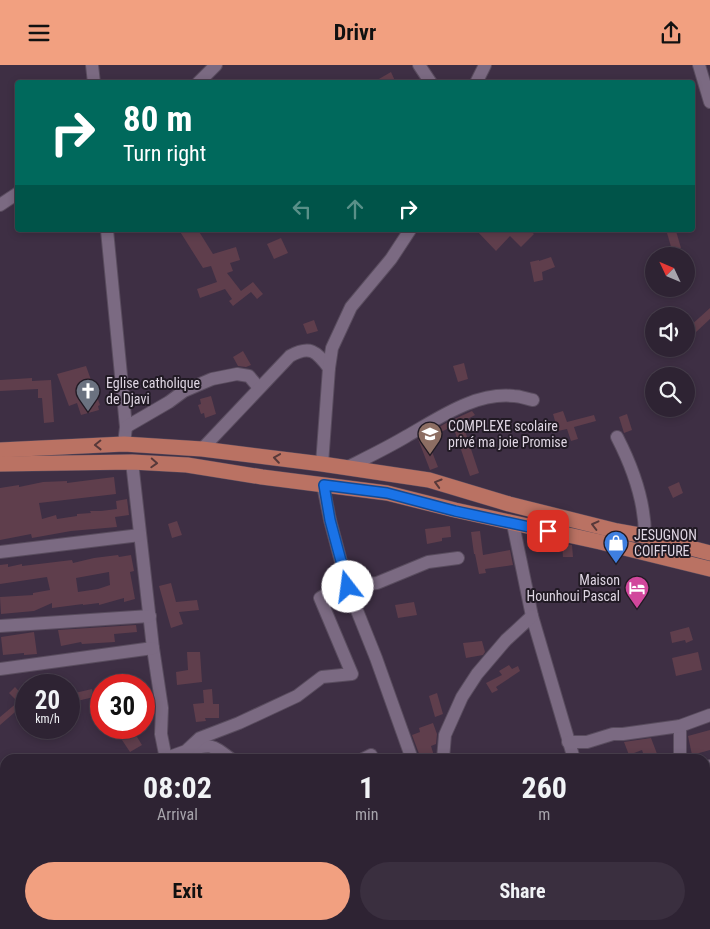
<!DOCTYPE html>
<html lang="en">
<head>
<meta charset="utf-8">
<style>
  body { margin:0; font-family:"Roboto Condensed",sans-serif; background:#3a2f3f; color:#f1f3f6; height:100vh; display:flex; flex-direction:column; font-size:19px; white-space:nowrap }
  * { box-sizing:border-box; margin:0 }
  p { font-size:16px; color:#a7a4ac }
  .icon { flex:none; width:28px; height:28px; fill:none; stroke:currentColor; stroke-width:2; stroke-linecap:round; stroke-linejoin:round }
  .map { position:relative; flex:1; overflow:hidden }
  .panel { position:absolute; left:0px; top:689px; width:710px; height:176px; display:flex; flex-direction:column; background:#2e2333; border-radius:15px 15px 0 0; box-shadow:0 2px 8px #0003,0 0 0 1px #49404e }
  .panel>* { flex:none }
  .banner { position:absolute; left:15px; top:15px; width:680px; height:152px; border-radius:5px; box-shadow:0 2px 8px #0003,0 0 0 1px #49404e; background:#00695c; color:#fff; overflow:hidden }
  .needle { width:32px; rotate:314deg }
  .tools { position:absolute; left:645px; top:182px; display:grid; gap:10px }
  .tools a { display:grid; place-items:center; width:50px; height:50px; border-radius:50%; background:#2e2333; box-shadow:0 2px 8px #0003,0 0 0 1px #49404e; font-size:25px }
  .speed { position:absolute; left:15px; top:609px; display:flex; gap:10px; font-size:25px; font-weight:700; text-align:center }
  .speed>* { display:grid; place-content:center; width:65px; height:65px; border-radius:50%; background:#2e2333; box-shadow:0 2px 8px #0003,0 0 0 1px #49404e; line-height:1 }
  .speed small { font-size:12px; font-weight:400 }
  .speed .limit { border:8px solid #d22; background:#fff; color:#111 }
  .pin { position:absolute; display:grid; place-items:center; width:42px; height:42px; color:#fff; margin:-21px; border-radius:10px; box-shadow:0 2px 8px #0006 }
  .me { position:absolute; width:55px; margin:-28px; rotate:345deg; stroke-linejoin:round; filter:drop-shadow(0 0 4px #0008) }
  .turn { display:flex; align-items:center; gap:18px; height:105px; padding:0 25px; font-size:22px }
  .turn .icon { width:65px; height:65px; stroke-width:2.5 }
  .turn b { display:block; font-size:35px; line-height:42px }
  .lanes { display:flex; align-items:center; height:48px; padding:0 25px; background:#0003; justify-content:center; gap:25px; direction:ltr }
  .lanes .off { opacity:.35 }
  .eta { display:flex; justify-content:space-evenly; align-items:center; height:85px; text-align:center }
  .eta b { font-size:30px; font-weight:700; line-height:35px }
  .action { display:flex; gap:10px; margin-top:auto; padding:10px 25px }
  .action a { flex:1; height:58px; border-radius:30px; background:#f2a080; color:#111; font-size:20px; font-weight:700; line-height:58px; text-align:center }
  .action a+a { background:#3a2f3f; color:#f1f3f6 }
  header { display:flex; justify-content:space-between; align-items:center; height:65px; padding:0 25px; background:#f2a080; color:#111; font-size:22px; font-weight:700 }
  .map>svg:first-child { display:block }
</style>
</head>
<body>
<header><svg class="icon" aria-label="menu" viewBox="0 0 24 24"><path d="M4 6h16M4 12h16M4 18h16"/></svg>Drivr<svg class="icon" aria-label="share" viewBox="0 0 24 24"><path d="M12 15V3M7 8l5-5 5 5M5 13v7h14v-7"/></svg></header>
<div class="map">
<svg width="710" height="864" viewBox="0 0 710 864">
  <rect width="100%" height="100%" fill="#3e2f44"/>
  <g fill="#5f3e4c" fill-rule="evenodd">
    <polygon points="391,7 396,18 372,18"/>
    <polygon points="179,165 198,165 213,189 236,182 240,195 230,198 233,206 227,208 241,226 253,217 263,229 257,234 251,227 233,241 229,236 232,234 225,224 200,233 197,224 217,217 211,201 203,203"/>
    <polygon points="476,165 529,165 534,169 521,182 510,171 496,186"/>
    <polygon points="676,166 681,183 672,185 667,168"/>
    <polygon points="281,173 288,188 274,194 267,179"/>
    <polygon points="551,192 555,202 542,207 543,215 534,217 530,197 539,195 539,196"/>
    <polygon points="710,243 710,254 695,268 689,262"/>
    <polygon points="314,255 318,266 307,269 303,259"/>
    <polygon points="243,286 251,300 246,302 238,301 233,292"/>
    <polygon points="464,298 468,314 458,317 453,301"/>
    <polygon points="86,301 100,340 98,341 99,345 81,350 77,338 69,341 57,309"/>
    <polygon points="32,313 32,316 51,315 54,357 44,358 42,333 38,333 38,324 0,326 0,315"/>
    <polygon points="211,331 216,349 205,353 204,348 201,349 198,340 201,339 200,334"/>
    <polygon points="472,346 475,350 462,357 479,408 470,411 453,361 427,374 438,402 430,405 418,374 448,357"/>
    <polygon points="563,346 567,357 594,350 596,356 574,362 578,374 571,376 567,364 558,366 553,349"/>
    <polygon points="627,349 632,365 624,368 619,352"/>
    <polygon points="114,412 116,429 39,438 42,454 56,450 57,454 77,451 77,449 91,448 90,446 101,446 117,444 116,436 127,434 129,450 115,452 117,462 71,466 32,473 31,469 0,475 0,423 19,420 19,422 43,417 67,416 67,418"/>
    <polygon points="679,417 683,428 673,433 668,422"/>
    <polygon points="177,456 182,470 172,473 168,459"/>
    <polygon points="450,461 451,472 442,473 442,476 427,479 425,464"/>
    <polygon points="480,466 483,490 510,485 513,500 485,504 486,508 479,509 475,489 474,489 471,467"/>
    <polygon points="562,479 572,480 573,492 563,492"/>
    <path d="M118,490L119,492L131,490L134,506L130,507L135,534L124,537V533L99,540V538L83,540V539L52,543V538L34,546L1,549L0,532L33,530V528L50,525L47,512L0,519V500L8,499V502L22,499V501L72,495L73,498L94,493ZM109,507L110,520L98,524L78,527L76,513Z"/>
    <polygon points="171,518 176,537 197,535 199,545 179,547 183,559 171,563 159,521"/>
    <polygon points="414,537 417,550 398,553 395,540"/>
    <polygon points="136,560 137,567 114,569 115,577 82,579 81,577 61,581 58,565"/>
    <polygon points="689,562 693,575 686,578 685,575 672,578 670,567"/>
    <polygon points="34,567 37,589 24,590 24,588 3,590 1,572"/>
    <polygon points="482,576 485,587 483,590 466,593 463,578"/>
    <polygon points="187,587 200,587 202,617 177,620 176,607 188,605"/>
    <polygon points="698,587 702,605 676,611 672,593"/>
    <polygon points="509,600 512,604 518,601 520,606 496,622 498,625 492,628 486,618 502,610 499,606"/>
    <polygon points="15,622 26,634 26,646 22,641 0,660 0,652 18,637 9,628"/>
    <polygon points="92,624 94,632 77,636 75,628"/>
    <polygon points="212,624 213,639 219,639 219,653 205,653 206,656 196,657 193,639 204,638 203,625"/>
    <polygon points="437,628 443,649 435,652 429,631"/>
    <polygon points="433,658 437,669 436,679 431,681 435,694 421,694 412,670 420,667 419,663"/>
    <polygon points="710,665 710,685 692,690 688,671"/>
    <polygon points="134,667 142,680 130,687 122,675"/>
    <polygon points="651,673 659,694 645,694 642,685 629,690 624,677"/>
  </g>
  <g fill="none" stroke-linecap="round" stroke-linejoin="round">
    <defs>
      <g id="minor">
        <polyline points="92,0 94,18"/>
        <polyline points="419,0 431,18"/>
        <polyline points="699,0 710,37"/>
        <polyline points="198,18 216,0"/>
        <polyline points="476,18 485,0"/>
        <polyline points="0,140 18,128"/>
        <polyline points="107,165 126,362 124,379"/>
        <polyline points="126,362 169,337 184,326 212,314 237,309 249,311 259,323"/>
        <path d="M617,372C633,403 645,436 645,471"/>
        <path d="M202,384L290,291C310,280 316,286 329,303"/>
        <polyline points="132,397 153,583 162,643 161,669 166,694"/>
        <polyline points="322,399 329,303 332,283 351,242 391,194 410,165"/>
        <path d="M346,403C366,393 387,383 407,371C439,353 475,327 514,331C520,331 527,334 533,335"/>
        <polyline points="323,420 330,455 348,523 376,593 412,694"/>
        <polyline points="513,459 532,551 574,694"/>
        <polyline points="0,487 140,470"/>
        <polyline points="0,561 150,551"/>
        <polyline points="0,604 153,583"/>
        <polyline points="680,661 680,694"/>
        <polyline points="568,677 587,677 613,669 623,669 680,661 710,650"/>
        <path d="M188,685C212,679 211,679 231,694"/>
        <polyline points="164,694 186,686 200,673 239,658 297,631 322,612 352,609 320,533 336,523 377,518 428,497 458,493"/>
        <polyline points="363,694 371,690"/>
        <polyline points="443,694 445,670 462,632 477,609 506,575 532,551"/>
        <polyline points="705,704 710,701"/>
        <polyline points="0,786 5,780"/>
        <polyline points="101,860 105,864"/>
        <polyline points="252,860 256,864"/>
        <polyline points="447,860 449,864"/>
        <polyline points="547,860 550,864"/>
        <polyline points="178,863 191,860"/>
        <polyline points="407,864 415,860"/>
      </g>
      <g id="major">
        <polyline points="0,385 124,379 202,384 322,399 429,415 509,439 617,466 645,471 710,488"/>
        <polyline points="0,399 132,397 187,400 262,412 387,428 455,445 600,477 710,504"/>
      </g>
    </defs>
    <use href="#minor" stroke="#594c5e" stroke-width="14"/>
    <use href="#major" stroke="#594c5e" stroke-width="16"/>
    <use href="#minor" stroke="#7b6a82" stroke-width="12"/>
    <use href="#major" stroke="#ba7263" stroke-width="15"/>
  </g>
  <defs><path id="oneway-chevron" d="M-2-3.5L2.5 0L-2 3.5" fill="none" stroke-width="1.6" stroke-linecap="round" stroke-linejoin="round" transform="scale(1.25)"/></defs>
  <g stroke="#57393a">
    <use href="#oneway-chevron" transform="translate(98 380) rotate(179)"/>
    <use href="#oneway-chevron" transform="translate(277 393) rotate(-172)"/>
    <use href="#oneway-chevron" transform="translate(154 398) rotate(3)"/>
    <use href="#oneway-chevron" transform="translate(438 418) rotate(-164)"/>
    <use href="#oneway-chevron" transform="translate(595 460) rotate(-166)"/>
  </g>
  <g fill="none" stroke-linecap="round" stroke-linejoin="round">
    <defs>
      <polyline id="route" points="348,522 330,455 324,420 387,428 455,446 548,466"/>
    </defs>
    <use href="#route" stroke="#114b97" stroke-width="12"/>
    <use href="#route" stroke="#1a73e8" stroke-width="9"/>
  </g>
  <defs>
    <symbol id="church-pin" viewBox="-11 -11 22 30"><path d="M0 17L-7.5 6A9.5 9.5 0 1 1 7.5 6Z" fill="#6b7280" stroke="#211a24"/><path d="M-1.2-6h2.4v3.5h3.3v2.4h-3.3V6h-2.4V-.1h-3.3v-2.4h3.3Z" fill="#fff"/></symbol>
    <symbol id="school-pin" viewBox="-11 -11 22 30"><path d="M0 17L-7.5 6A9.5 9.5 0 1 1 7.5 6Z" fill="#8d6e63" stroke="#211a24"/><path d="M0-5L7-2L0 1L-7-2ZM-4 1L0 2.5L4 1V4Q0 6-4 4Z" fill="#fff"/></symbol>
    <symbol id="shop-pin" viewBox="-11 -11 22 30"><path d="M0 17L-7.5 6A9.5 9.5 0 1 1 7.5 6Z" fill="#3f7fe0" stroke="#211a24"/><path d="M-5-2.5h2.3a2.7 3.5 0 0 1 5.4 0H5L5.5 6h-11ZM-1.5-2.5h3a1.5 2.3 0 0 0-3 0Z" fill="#fff"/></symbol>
    <symbol id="hotel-pin" viewBox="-11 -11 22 30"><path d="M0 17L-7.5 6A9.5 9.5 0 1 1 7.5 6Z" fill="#d1479c" stroke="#211a24"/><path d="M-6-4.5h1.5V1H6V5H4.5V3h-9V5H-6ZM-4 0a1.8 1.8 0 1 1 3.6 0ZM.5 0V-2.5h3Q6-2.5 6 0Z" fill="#fff"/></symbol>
  </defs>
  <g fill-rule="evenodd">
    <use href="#church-pin" x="74" y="312" width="28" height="38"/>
    <use href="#school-pin" x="416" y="355" width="28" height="38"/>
    <use href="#shop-pin" x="602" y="464" width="28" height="38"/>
    <use href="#hotel-pin" x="623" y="509" width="28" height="38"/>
  </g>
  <g text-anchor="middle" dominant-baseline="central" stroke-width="4" stroke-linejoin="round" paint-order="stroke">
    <g font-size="14" fill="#dfd6e3" stroke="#211a24" text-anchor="start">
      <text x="106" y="318">Eglise catholique<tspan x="106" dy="16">de Djavi</tspan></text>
      <text x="448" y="361">COMPLEXE scolaire<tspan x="448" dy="16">privé ma joie Promise</tspan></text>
      <text x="634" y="470">JESUGNON<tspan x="634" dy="16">COIFFURE</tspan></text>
      <text x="620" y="515" text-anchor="end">Maison<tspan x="620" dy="16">Hounhoui Pascal</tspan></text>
    </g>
  </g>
</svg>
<div class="tools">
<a><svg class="needle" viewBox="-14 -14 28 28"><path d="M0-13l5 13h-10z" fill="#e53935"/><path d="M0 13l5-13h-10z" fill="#a7a4ac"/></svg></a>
<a><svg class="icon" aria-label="sound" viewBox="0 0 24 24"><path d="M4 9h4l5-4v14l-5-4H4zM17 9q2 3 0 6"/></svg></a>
<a><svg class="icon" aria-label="search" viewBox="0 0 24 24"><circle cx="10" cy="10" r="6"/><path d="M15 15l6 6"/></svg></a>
</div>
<div class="speed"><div>20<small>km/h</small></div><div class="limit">30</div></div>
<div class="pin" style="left:548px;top:466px;background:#d93025"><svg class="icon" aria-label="arrive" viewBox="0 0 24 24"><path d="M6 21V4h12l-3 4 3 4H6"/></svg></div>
<svg class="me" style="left:348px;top:522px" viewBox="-20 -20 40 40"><circle r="19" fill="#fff"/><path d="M0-13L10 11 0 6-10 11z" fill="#1a73e8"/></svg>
<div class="banner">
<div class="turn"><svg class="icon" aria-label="right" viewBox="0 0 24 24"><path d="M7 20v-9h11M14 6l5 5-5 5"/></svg><div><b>80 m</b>Turn right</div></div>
<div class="lanes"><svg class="icon off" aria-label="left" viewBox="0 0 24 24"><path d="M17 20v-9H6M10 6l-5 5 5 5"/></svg><svg class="icon off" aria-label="ahead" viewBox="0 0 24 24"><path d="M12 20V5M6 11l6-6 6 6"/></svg><svg class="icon" aria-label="right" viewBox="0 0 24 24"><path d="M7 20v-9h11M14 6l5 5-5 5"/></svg></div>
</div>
<section class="panel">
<div class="eta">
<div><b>08:02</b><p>Arrival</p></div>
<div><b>1</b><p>min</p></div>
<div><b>260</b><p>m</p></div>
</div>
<div class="action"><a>Exit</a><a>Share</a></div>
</section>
</div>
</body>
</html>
